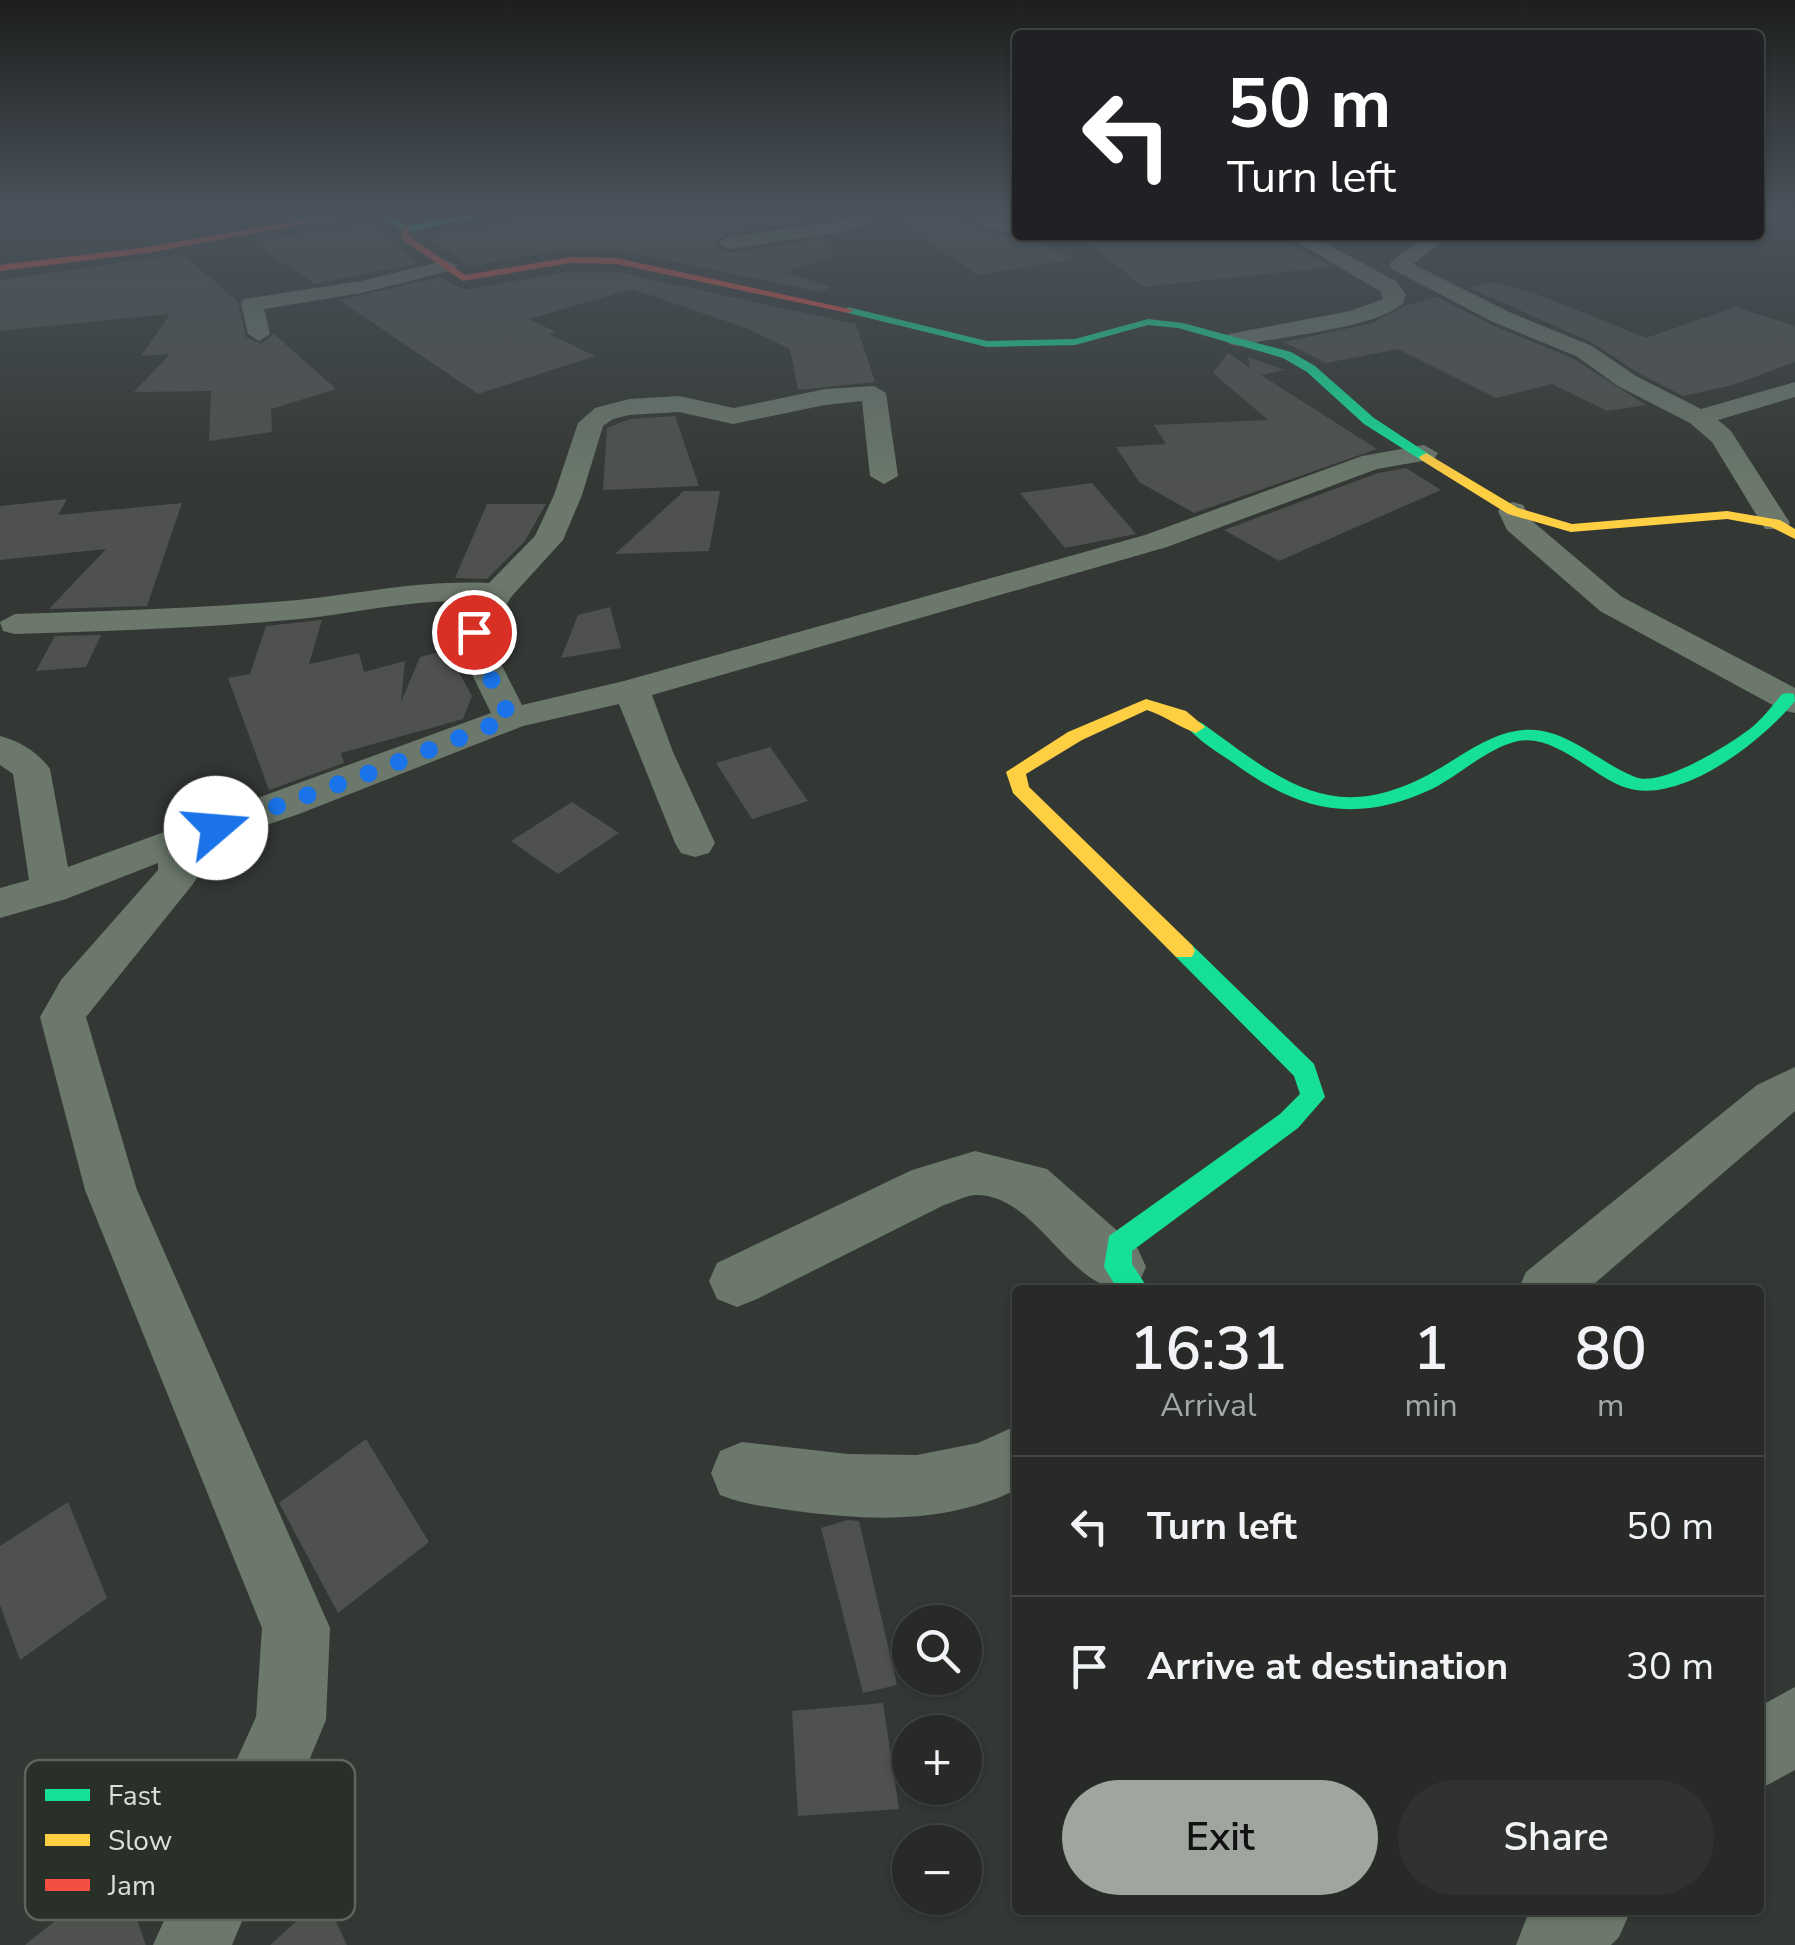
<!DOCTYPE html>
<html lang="en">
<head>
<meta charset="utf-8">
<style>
  body { margin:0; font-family:"Nunito Sans",sans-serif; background:#2f322f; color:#f1f3f6; height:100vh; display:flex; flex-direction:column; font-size:38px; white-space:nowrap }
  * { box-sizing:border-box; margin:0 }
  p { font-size:32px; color:#a4a7a7 }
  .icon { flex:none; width:55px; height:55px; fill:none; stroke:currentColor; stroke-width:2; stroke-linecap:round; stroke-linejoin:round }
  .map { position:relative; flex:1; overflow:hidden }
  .side { position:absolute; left:1012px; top:1285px; width:752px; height:630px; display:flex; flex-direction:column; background:#272a27; border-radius:10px; box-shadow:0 2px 8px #0004,0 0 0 2px #434644 }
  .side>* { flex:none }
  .banner { position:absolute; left:1012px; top:30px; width:752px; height:210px; border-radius:10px; box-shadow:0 2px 8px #0004,0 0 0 2px #434644; background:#202124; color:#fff; overflow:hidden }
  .fabs { position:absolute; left:892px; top:1605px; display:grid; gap:20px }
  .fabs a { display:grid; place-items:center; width:90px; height:90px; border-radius:50%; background:#272a27; box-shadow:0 2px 8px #0004,0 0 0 2px #434644; font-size:50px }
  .pin { position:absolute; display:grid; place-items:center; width:85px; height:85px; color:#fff; margin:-42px; border:5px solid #fff; border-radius:50%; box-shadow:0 2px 10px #0007 }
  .me { position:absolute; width:110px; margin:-55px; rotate:72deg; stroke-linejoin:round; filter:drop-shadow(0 0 8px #0008) }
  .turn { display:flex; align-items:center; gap:35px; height:210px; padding:0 50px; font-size:45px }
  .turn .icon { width:130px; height:130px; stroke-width:2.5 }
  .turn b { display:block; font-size:70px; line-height:85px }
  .eta { display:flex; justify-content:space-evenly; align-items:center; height:170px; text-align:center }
  .eta b { font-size:60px; font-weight:600; line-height:70px }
  .button { display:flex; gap:20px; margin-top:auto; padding:20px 50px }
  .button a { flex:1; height:115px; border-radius:60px; background:#a0a5a0; color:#111; font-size:40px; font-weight:600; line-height:115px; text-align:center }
  .button a+a { background:#2f322f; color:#f1f3f6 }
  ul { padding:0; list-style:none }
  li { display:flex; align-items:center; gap:30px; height:140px; padding:0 50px; border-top:2px solid #434644 }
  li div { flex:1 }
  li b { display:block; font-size:38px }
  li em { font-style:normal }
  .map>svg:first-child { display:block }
</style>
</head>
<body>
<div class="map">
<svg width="1795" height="1945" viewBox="0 0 1795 1945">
  <rect width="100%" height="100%" fill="#343834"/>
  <g fill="#4e514e">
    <polygon points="525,212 821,212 823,220 727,233 714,244 729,253 829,238 834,256 786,272 831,287 820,292 617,250 570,249 469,266 426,236 500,223"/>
    <polygon points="884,212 952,212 985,231 1017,239 1025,235 1075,259 977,275"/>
    <polygon points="369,222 389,232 392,243 419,263 315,284 252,242"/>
    <polygon points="1141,235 1275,235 1332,267 1143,287 1087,242"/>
    <polygon points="183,254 238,302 246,337 261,344 274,334 336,389 271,409 272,432 209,441 211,391 134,392 170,354 141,356 170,314 0,331 0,280"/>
    <polygon points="571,271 617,272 856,324 875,382 798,390 790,349 746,328 632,289 529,319 556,332 549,334 595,356 478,394 339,300 440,277 464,290"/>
    <polygon points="1493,282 1534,293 1646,338 1736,307 1795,326 1795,362 1733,385 1683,396 1638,373 1593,343 1470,288"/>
    <polygon points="1437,297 1492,325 1574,359 1646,405 1607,411 1552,384 1496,398 1398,349 1326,363 1284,342 1373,323 1406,305"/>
    <polygon points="1228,353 1250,368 1248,357 1285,370 1261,375 1377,449 1194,513 1139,482 1116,447 1166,444 1154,425 1268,420 1213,373"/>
    <polygon points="675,416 699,486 603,490 607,428 630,419"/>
    <polygon points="1406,468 1441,490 1279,561 1224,530 1378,473"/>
    <polygon points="1092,483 1136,534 1065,548 1020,493"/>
    <polygon points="684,491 720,491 709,551 615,554"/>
    <polygon points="67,499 58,515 182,503 147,606 49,609 106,549 0,560 0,506"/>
    <polygon points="487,504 546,504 525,541 487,579 455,578"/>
    <polygon points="610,607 621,648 561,658 578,615"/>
    <polygon points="322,620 309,664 359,653 364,672 405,661 401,702 420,657 447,650 472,696 463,719 341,753 344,763 269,790 228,678 250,674 266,626"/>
    <polygon points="101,635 86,667 36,671 55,636"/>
    <polygon points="770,747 808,801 752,819 716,763"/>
    <polygon points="572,802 619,833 558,874 511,841"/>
    <polygon points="366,1439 429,1542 338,1613 279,1503"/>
    <polygon points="68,1502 107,1598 20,1660 0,1605 0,1546"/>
    <polygon points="847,1520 859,1521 897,1685 863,1693 821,1528"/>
    <polygon points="883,1703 899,1809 798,1816 792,1711"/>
    <polygon points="119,1870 146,1945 25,1945"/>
    <polygon points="324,1897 347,1945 270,1945"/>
  </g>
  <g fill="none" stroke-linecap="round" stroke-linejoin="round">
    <g fill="#6b786b" fill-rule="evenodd">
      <polygon points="847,212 865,212 870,221 850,231 728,249 718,243 728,237 846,220 849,218"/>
      <polygon points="962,212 986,212 1018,223 1018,235 986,227"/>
      <path d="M1285,235H1310L1396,281L1406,295L1403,303C1379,328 1275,337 1237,346L1229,344L1225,339L1229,334L1350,311L1383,299L1380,291Z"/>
      <polygon points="1428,235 1451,235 1413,264 1509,312 1592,346 1636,376 1701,409 1795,382 1795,397 1718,420 1731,431 1790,523 1785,529 1765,529 1712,442 1690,423 1618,386 1576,356 1493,322 1392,269 1389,265 1392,261"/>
      <polygon points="447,260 457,266 454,270 361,293 264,309 270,334 259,341 248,334 241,304 244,299 361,281"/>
      <path d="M874,386L886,393L898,476L884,484L870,476L862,401L825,405L733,424L679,412L629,415L613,419L603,426L582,495L563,540L511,597L492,632L495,652L522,705L624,681L1145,535L1362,456L1424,445L1438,453L1434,459L1377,469L1167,547L652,695L673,752L715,843L709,853L695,857L681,853L675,843L619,704L523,726L299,814L201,847L199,874L193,884L86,1017L137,1190L330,1628L326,1720L232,1945H153L256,1717L262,1628L85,1190L40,1017L61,980L158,870V863L66,899L0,918V888L29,880L13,774L0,765V736C18,740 39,753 50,769L68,867L491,713L461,652L458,632L476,602C416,598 359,613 300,619C205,628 110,631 15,634L3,631L0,622L15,614C110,611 204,608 298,600C365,593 421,580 489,583L535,536L554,495L578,423L595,408L629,399L679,396L734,408L825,389Z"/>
      <polygon points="1513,502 1523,505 1531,520 1622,597 1795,688 1795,713 1782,710 1600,611 1507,530 1498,511 1503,505"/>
      <polygon points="1795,1067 1795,1111 1587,1290 1518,1290 1526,1272 1757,1085"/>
      <path d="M975,1151L1047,1169L1138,1249L1146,1267L1138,1285C1075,1309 1042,1193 975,1195C965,1196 954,1202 944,1205L757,1299L737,1307L717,1299L709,1281L717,1263L912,1170Z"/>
      <path d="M1018,1425V1489C946,1524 873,1521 796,1511C769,1507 745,1505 720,1495L711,1473L720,1451L742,1442L848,1454L917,1455L978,1443Z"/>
      <polygon points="1795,1687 1795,1770 1760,1789 1760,1706"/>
      <polygon points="1535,1910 1631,1910 1619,1937 1611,1945 1516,1945 1527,1917"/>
    </g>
    <g fill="#16e098" fill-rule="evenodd">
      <polygon points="383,212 408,226 484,212 504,212 407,232 373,213"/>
      <polygon points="848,307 987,341 1075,339 1148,319 1183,323 1291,352 1315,366 1374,418 1433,457 1421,460 1364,424 1307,372 1283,358 1178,328 1148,325 1075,345 987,347 844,312"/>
      <path d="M1788,693L1794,694L1795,701C1761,742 1677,809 1621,786C1590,773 1554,734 1518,741C1487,748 1460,775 1432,789C1356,824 1301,812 1235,764C1219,753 1200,742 1187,727L1196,721L1202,723C1288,786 1338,829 1442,767C1467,752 1494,732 1524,730C1566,727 1599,763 1635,777C1661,788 1729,745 1751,728C1763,718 1772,706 1782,694Z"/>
      <polygon points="1184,943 1192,945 1314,1064 1325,1097 1298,1128 1132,1251 1132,1264 1149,1290 1118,1290 1104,1267 1109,1236 1280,1114 1300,1094 1294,1076 1176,957 1173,951 1176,945"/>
    </g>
    <g fill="#ffcf43" fill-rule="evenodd">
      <polygon points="1426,453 1518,508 1572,524 1727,511 1780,520 1795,529 1795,539 1771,527 1727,519 1571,532 1508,514 1421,460 1419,457"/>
      <path d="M1146,699L1186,711L1205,727L1196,733C1179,727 1165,716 1147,710L1082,740L1026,774L1029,787L1192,945L1195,951L1192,957H1176L1013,793L1006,772L1068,732Z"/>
    </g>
    <g fill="#f24e42" fill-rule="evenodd">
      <polygon points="349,212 370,212 147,253 0,271 0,265 147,247"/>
      <polygon points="404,227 410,227 408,235 465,275 571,257 617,258 854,310 848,313 617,264 571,263 463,281 400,238"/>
    </g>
  </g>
  <linearGradient id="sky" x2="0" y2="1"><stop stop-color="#1d1f1d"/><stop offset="0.44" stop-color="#4a535c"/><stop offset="1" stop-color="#4a535c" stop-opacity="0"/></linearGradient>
  <rect width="1795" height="484" fill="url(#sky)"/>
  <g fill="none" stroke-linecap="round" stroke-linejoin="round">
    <polyline stroke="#1a73e8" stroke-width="18" stroke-dasharray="0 32.4" points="216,828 378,770 510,718 478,652 474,632"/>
  </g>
  <rect x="25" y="1760" width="330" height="160" rx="15" fill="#283028" stroke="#5d655d" stroke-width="2.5"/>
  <rect x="45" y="1789" width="45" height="12" fill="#16e098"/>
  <rect x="45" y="1834" width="45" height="12" fill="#ffcf43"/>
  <rect x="45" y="1879" width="45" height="12" fill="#f24e42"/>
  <g font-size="28" fill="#dadfda">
    <text x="108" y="1805">Fast</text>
    <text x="108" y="1850">Slow</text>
    <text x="108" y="1895">Jam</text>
  </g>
</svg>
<div class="fabs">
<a><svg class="icon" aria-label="search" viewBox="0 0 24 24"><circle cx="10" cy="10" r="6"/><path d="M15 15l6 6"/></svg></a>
<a>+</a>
<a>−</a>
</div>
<div class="pin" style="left:474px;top:632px;background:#d93025"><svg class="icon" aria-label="arrive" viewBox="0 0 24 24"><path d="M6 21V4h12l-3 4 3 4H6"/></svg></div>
<svg class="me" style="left:216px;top:828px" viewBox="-20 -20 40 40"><circle r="19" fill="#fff"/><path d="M0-13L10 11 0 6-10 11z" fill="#1a73e8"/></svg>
<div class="banner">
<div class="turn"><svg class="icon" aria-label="left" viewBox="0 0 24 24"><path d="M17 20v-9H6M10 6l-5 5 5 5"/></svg><div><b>50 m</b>Turn left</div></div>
</div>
<section class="side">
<div class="eta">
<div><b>16:31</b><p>Arrival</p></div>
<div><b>1</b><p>min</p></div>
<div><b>80</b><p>m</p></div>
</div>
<ul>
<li><svg class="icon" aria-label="left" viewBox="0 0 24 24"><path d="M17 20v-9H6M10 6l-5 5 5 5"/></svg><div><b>Turn left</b></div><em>50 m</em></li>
<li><svg class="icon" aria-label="arrive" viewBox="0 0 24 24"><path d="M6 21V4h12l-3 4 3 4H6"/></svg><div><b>Arrive at destination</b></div><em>30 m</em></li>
</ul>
<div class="button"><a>Exit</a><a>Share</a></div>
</section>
</div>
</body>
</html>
